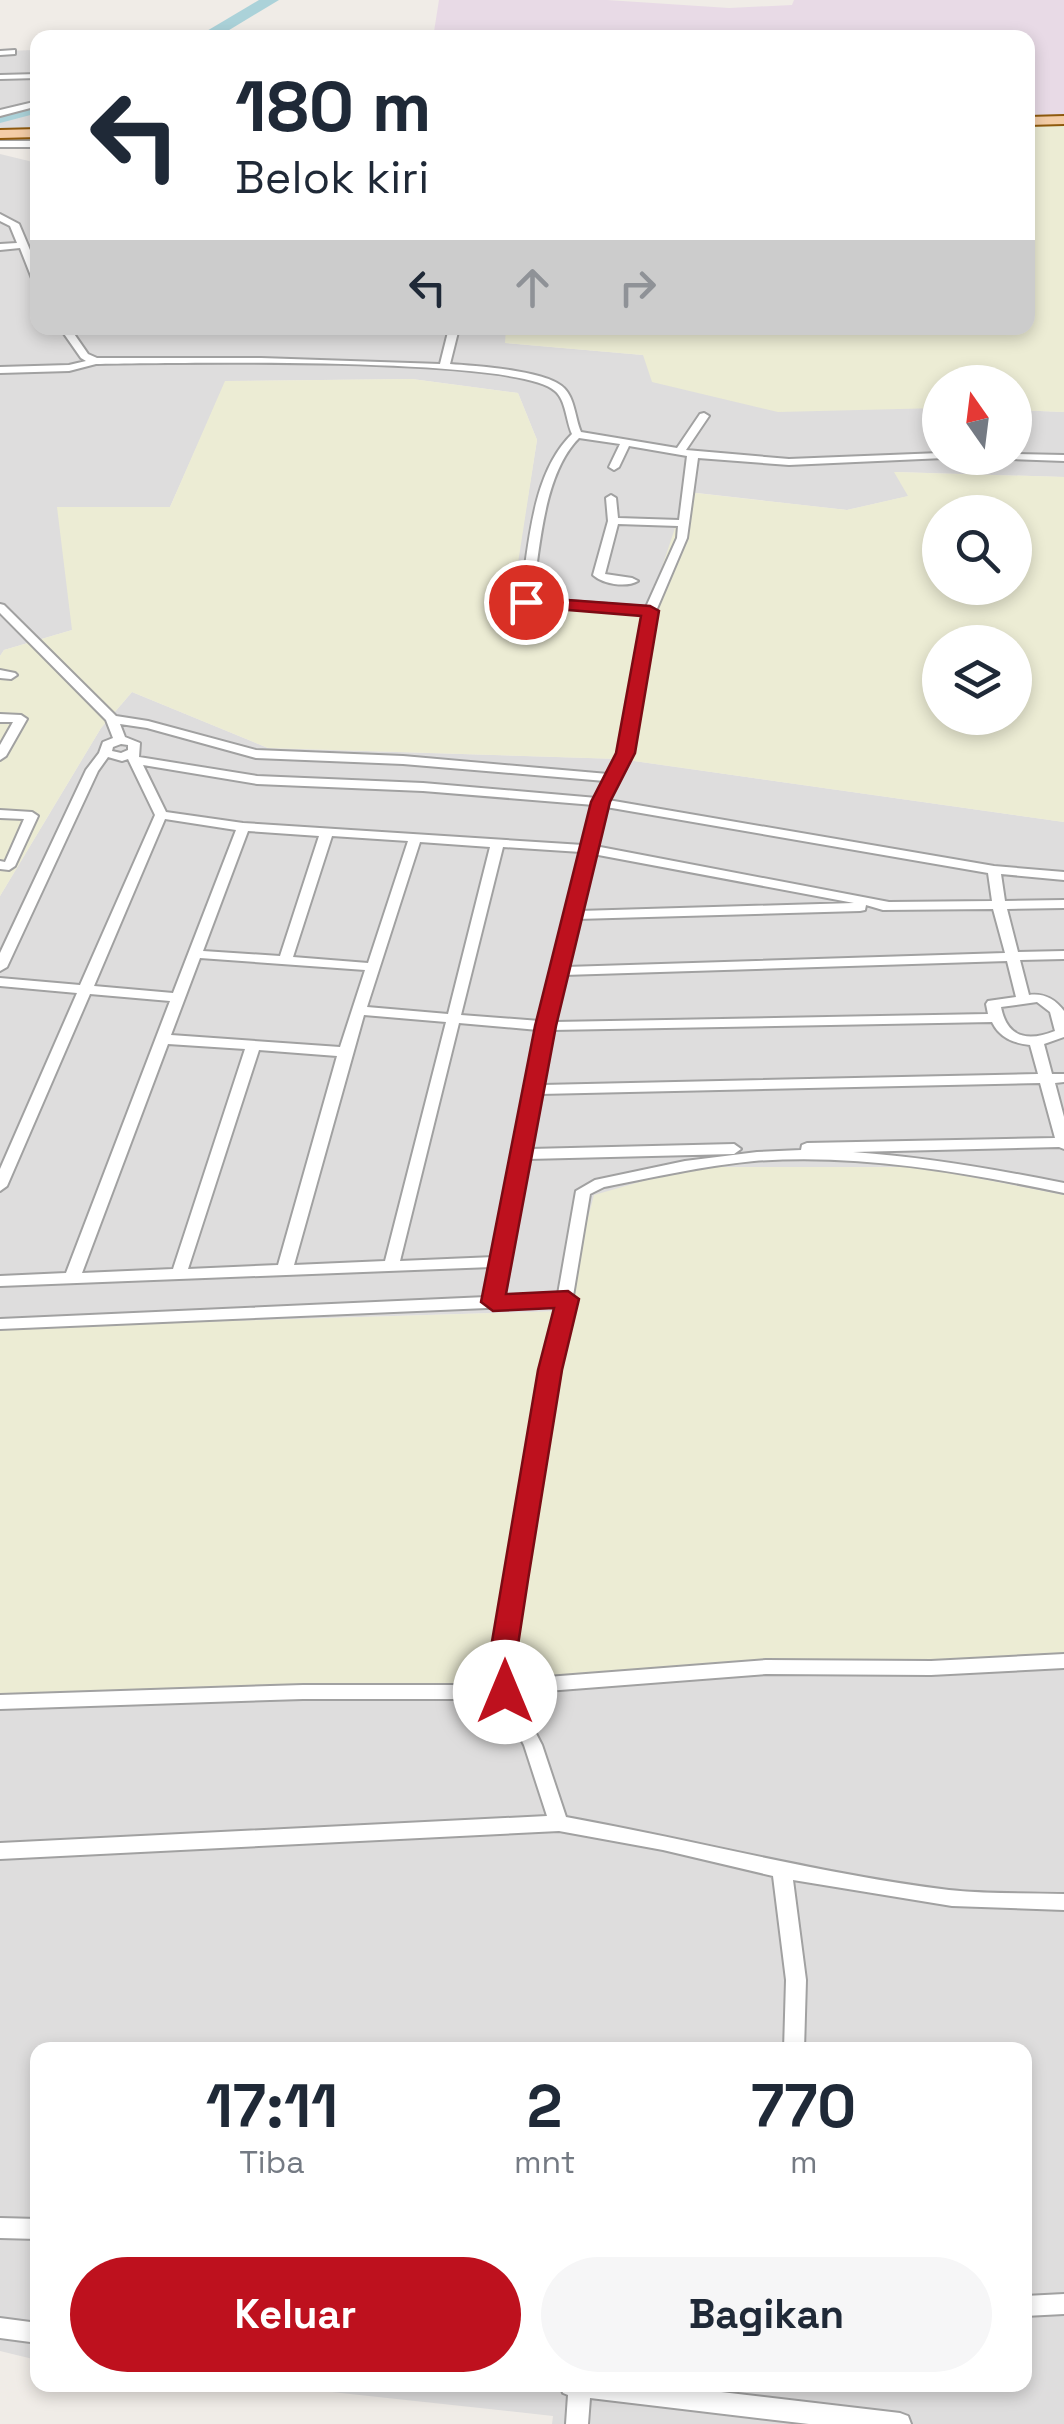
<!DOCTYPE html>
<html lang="id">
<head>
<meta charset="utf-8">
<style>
  body { margin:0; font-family:"Space Grotesk",sans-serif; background:#f6f6f7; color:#1f2937; height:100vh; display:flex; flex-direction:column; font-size:38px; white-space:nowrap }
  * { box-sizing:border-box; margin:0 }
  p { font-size:32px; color:#747a83 }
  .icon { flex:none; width:55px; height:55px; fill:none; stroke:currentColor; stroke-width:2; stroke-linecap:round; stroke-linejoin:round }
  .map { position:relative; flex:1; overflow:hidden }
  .side { position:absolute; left:30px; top:2042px; width:1002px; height:350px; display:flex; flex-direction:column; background:#fff; border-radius:20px; box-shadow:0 5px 15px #0003 }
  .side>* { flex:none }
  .guide { position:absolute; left:30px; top:30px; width:1005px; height:305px; border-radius:20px; box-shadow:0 5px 15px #0003; background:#fff; color:#1f2937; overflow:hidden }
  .needle { width:65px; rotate:346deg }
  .buttons { position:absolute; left:922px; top:365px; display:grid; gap:20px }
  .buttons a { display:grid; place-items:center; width:110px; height:110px; border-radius:50%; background:#fff; box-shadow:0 5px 15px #0003; font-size:50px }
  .pin { position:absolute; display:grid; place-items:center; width:85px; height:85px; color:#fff; margin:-42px; border:5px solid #fff; border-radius:50%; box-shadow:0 2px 10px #0007 }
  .me { position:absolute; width:110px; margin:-55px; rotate:0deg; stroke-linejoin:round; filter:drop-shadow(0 0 8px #0008) }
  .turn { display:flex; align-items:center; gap:35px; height:210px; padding:0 40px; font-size:45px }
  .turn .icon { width:130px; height:130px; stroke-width:2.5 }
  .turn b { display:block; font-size:70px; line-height:85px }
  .lanes { display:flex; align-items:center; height:95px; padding:0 40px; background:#0003; justify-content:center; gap:50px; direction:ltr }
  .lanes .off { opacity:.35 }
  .eta { display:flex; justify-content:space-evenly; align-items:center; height:170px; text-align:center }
  .eta b { font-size:60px; font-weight:700; line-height:70px }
  .button { display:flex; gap:20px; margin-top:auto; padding:20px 40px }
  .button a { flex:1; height:115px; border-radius:60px; background:#be111e; color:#fff; font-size:40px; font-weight:700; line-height:115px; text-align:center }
  .button a+a { background:#f6f6f7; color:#1f2937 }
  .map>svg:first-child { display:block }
</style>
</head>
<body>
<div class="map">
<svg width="1064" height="2424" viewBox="0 0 1064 2424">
  <rect width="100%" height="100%" fill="#f0ece7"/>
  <g fill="#dedddd">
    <polygon points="37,50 37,144 0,144 0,51"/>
    <polygon points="0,154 37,163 38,328 506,328 506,343 643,355 894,406 940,408 940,458 1015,458 1015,410 1064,412 1064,477 895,472 909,496 847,510 688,492 648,610 511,602 537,440 518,393 412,379 226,381 170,507 72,630 4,650 0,656"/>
    <polygon points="132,692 268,748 620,759 1064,822 1064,1195 920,1167 563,1311 0,1328 0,896 101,728"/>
    <polygon points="1064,1660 1064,2424 552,2424 553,2416 267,2385 1025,2385 1025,2050 38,2050 37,2360 0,2351 0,1706"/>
  </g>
  <polygon fill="#e8dae6" points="439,0 607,0 729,8 792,5 794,0 1064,0 1064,120 1028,121 1028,38 433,38"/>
  <g fill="#ececd4" fill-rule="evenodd">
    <polygon points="1064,120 1064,412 1015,410 1015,382 940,382 940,408 778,412 652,382 643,355 505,343 506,328 1028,328 1028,121"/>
    <path d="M412,379L518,393L537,440L512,602L648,609L687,492L847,510L908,496L894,472L1064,477V822L620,759L268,748L132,692L101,728L0,896V656L4,650L72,630L57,507H170L225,381ZM940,512H1015V588H940ZM940,642H1015V718H940Z"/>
    <polygon points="692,1167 920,1167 1064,1195 1064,1660 0,1706 0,1328 563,1311 594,1195"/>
  </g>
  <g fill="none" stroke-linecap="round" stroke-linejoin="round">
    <g fill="#abd2d9" fill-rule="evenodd">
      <polygon points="259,0 279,0 216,38 195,38"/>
      <polygon points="38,102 38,113 0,123 0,112"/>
    </g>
    <defs>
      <g id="street">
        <polygon points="15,50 15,54 0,55 0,51"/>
        <polygon points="38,74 38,78 0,79 0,75"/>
        <polygon points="38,101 38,106 0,116 0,110"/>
        <rect x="0" y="141" width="38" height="6"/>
        <polygon points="0,214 19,224 38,269 38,284 33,281 20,248 0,250 0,244 17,243 10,226 0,221"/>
        <path d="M60,328H70L88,354L97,358H261L440,364L449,328H459L450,364C475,366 547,370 564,388C575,399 575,418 581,432L677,448L700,414L704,413L709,416L686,450L789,459L940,453V458H944L789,465L698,458L687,538L656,611L631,753L608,800L994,866L1064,872V880L1001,874L1005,901L1064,900V908L1007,909L1018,952L1064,951V959L1020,960L1029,995C1044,993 1055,999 1064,1011V1037L1044,1044L1052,1074H1064V1082L1055,1083L1064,1117V1149L1059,1147L853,1152C924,1157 994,1169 1064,1183V1193C963,1172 858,1153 754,1161C703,1166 654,1177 604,1187L590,1194L573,1296L575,1299L572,1303L510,1671L512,1684L547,1677L766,1660L931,1661L1064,1654V1668L931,1675L766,1674L547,1691L517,1697L542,1745L566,1817C694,1840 820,1874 949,1890C987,1894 1026,1893 1064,1894V1910L952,1906L793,1880L806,1980L804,2050H784L786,1980L773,1876L663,1850L559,1831L0,1859V1843L547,1816L524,1745L500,1699H303L0,1709V1695L303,1685H495L492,1671L556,1305L0,1329V1319L486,1297L492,1267L0,1286V1276L66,1273L170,1001L90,994L7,1186L0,1191V1169L77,993L0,986V978L80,985L155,815L128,759L122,761L108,757L98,771L7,967L0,971V953L86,770L99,753L103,742L113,738L106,720L0,613V604L4,605L116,716L148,721L256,750L403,756L608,774L619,753L644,614L526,604L520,601C529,547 531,474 572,434C566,421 566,400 555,391C518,356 165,363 96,364L69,371L0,373V367L69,365L86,361L81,358ZM579,438L620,444L609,467L614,470L619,467L629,446L687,456L679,520L618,518L616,498L611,495L606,498L608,521L593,575C603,584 626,588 638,581L632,578L605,574L618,524L678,526L677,538L646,607L532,598C540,549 543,474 579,438ZM120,724L147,728L256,758L403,764L605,781L597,798L423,783L257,776L139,757L140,743L125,737ZM121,744L128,745V750L121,753L112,751L113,747ZM143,765L257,784L423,791L594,805L583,845L243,823L166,812ZM606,807L988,873L992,901L889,902L595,846ZM165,819L236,830L173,993L94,986ZM248,831L319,836L280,956L203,951ZM332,836L408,841L368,963L293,957ZM420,842L490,847L448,1014L367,1007ZM503,847L581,852L540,1021L461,1015ZM593,854L854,903L579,911ZM866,905L883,910L993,909L1005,953L566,967L577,919L860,911L865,910ZM200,958L365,970L340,1047L171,1035ZM1007,961L1016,997L988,1001L986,1004L988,1014L554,1022L564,975ZM1037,1002L1050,1012L1055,1031C1028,1042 1007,1038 1001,1007ZM364,1015L446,1022L385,1261L294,1265ZM992,1022C1000,1038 1013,1043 1030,1045L1038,1074L542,1085L552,1030ZM459,1023L538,1030L494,1257L400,1261ZM168,1044L245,1049L173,1269L82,1273ZM259,1050L337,1056L278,1265L188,1269ZM1040,1083L1055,1138L807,1143L802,1145L801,1150L757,1152L685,1161L595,1180L576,1191L558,1294L502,1297L528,1159L734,1154L741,1149L734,1144L530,1149L540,1094Z"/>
        <polygon points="1015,454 1064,455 1064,461 1011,459 1010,458 1015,458"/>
        <polygon points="0,670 15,673 17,675 11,679 0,678"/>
        <polygon points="0,714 21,715 27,719 6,756 0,760 0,745 13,722 0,722"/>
        <polygon points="0,810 32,812 38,816 15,866 9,870 0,869 0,861 5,862 24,819 0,818"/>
        <polygon points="0,2218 38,2219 38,2239 0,2238"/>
        <polygon points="1064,2294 1064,2314 1025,2316 1025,2296"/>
        <polygon points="0,2318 38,2323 38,2343 0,2338"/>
        <polygon points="560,2385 661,2385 900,2413 908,2416 911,2424 809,2424 590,2398 588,2424 566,2424 568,2395 563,2393"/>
      </g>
      <g id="primary">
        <polygon points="1064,116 1064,124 1028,125 1028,117"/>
        <polygon points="38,129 38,137 0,138 0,130"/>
      </g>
    </defs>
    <use href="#street" stroke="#a1a1a1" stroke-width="4"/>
    <use href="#primary" stroke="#8f5a0d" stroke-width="4"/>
    <use href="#street" fill="#fff" fill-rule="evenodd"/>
    <use href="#primary" fill="#f4cda7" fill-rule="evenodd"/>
  </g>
  <polygon fill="#be111e" stroke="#7c0b14" stroke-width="2.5" points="526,597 650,606 659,611 635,753 610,802 556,1026 506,1294 568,1291 579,1299 562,1370 528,1580 514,1671 518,1692 514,1699 505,1702 495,1699 487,1671 538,1370 554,1308 493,1311 481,1302 535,1026 591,802 616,753 641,616 520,606 518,602"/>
</svg>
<div class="buttons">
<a><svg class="needle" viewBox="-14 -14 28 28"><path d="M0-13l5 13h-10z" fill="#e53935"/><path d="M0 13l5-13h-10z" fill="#747a83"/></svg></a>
<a><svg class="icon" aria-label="search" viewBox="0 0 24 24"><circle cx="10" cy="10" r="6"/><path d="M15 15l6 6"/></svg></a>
<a><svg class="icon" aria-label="layers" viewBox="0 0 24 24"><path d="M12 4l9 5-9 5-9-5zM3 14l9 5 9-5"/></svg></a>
</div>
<div class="pin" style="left:526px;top:602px;background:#d93025"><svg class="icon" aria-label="arrive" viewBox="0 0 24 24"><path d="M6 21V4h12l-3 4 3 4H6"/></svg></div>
<svg class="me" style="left:505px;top:1692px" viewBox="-20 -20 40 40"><circle r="19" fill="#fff"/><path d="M0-13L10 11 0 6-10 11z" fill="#be111e"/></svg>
<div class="guide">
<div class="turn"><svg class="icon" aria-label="left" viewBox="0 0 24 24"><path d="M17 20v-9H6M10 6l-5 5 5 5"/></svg><div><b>180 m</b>Belok kiri</div></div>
<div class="lanes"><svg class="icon" aria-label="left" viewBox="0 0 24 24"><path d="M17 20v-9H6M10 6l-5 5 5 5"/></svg><svg class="icon off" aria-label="ahead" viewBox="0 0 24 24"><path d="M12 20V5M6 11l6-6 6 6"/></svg><svg class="icon off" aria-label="right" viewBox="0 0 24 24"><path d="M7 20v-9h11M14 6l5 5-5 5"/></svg></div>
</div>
<section class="side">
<div class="eta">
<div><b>17:11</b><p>Tiba</p></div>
<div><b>2</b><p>mnt</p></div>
<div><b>770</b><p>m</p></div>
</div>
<div class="button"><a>Keluar</a><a>Bagikan</a></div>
</section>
</div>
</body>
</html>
